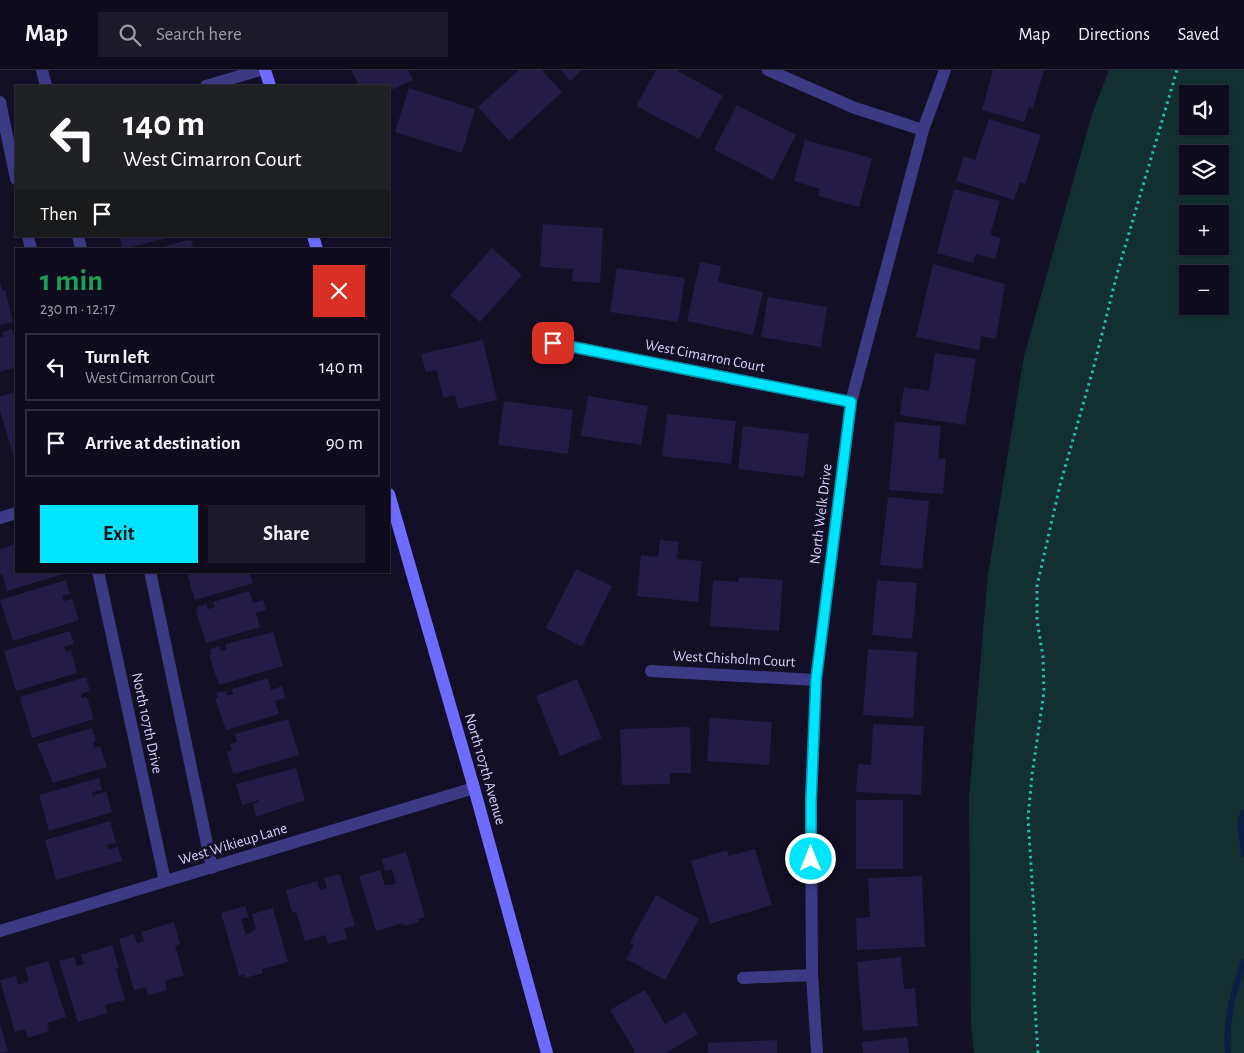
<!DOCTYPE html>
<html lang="en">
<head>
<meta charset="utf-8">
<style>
  body { margin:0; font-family:"Alegreya Sans",sans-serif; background:#1c1929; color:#f1f3f6; height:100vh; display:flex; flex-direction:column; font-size:19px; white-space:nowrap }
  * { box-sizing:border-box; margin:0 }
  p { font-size:16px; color:#9b9ba3 }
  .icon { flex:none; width:28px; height:28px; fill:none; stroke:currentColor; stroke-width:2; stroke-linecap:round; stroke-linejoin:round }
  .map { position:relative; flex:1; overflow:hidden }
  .details { position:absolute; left:15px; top:178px; width:375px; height:325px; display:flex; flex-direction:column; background:#0e0b1c; border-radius:0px; box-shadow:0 1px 4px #0004,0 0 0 1px #2e2b3b }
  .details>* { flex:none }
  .top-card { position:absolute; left:15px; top:15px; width:375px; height:152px; border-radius:0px; box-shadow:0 1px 4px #0004,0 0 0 1px #2e2b3b; background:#202124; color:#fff; overflow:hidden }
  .fabs { position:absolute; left:1179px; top:15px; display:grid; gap:10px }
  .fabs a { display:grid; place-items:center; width:50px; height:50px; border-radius:0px; background:#0e0b1c; box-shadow:0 1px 4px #0004,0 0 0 1px #2e2b3b; font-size:25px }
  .pin { position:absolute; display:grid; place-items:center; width:42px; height:42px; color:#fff; margin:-21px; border-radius:10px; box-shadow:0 2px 8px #0006 }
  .me { position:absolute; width:55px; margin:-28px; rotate:0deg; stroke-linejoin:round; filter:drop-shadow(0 0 4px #0008) }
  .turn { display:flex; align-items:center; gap:18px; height:105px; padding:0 25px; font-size:22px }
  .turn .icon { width:65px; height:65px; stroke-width:2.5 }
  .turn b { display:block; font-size:35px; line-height:42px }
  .then { display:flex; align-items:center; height:48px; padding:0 25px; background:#0003; gap:10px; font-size:19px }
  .round { display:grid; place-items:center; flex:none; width:52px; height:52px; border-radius:0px; background:#1c1929 }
  .summary { display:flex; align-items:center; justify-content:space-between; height:85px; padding:0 25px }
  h1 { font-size:30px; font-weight:600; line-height:38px; color:#1e9e55 }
  .primary-button { display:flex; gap:10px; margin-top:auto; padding:10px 25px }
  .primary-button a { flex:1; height:58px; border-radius:0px; background:#00e5ff; color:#111; font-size:20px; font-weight:600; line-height:58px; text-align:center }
  .primary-button a+a { background:#1c1929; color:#f1f3f6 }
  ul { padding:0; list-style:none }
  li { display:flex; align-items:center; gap:15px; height:68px; margin:0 10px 8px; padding:0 15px; border:2px solid #2e2b3b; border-radius:0px }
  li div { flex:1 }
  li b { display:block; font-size:19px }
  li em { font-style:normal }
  header { display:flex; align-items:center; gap:30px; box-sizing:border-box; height:70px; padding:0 25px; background:#0e0b1c; border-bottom:1px solid #2e2b3b }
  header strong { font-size:24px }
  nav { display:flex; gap:28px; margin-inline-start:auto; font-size:18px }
  .search { width:350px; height:45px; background:#1c1929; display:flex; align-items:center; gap:12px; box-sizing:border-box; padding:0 18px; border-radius:0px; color:#9b9ba3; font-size:19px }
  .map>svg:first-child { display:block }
</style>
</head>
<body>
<header>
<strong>Map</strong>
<div class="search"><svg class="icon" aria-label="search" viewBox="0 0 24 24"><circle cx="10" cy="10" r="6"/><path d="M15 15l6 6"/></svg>Search here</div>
<nav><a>Map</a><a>Directions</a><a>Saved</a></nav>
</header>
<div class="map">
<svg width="1244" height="983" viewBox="0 0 1244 983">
  <rect width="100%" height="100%" fill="#130f26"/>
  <path fill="#12302f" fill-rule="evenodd" d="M1109,0H1244V983H974L971,954L969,727L988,504L1024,286L1092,44ZM1188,24H1220V56H1188ZM1188,84H1220V116H1188ZM1188,144H1220V176H1188ZM1188,204H1220V236H1188Z"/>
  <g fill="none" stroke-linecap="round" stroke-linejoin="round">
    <g stroke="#0a1f44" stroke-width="6">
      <polyline points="1244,742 1240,751 1244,784"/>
      <path d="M1228,983C1225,952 1233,921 1244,892"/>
    </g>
  </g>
  <g fill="#241b47">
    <polygon points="351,0 408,0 413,10 389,21 389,16 359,16"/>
    <polygon points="519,0 542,0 562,22 509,71 478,37"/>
    <polygon points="561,0 582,0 570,11"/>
    <polygon points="656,0 676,0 723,26 699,69 636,36"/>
    <polygon points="993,0 1044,0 1033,38 1029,37 1024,52 982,40"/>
    <polygon points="409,18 475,39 462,83 395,62"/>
    <polygon points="737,35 796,65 773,110 714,80"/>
    <polygon points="989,49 1041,65 1025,114 1020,112 1014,130 956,111 964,86 975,90"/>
    <polygon points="805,70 872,88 859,137 818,126 820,119 794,111"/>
    <polygon points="954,119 1000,131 990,165 1001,168 995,189 976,184 973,193 937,183"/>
    <polygon points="543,154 603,158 600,213 572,211 573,199 540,197"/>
    <polygon points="119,166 171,166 171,167 123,179"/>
    <polygon points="191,170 194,179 157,179 183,171"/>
    <polygon points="492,178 522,205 480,252 450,225"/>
    <polygon points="700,192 721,196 718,212 763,222 753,265 687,251"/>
    <polygon points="933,194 1005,214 996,269 981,266 979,280 916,267"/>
    <polygon points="617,198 685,208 678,252 610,242"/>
    <polygon points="0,213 3,221 5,220 13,252 0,255"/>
    <polygon points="768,227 827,237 821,277 761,267"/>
    <polygon points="12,259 14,265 16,264 16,297 0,302 0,268 4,267 2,262"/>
    <polygon points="483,270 497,330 458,339 455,325 443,328 437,300 426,302 421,284"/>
    <polygon points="935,283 976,289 965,355 900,345 904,317 929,321"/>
    <polygon points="16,322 16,394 0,341 0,326"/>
    <polygon points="588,326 648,336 641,375 581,366"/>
    <polygon points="504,331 573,340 568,384 498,375"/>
    <polygon points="667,344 736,351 731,394 662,386"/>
    <polygon points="895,352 941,356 938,388 946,389 943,424 889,420"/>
    <polygon points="743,356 809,364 804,407 738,399"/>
    <polygon points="888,427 929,431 922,499 880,495"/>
    <polygon points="660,470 679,472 677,489 702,491 698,532 637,526 641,485 658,487"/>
    <polygon points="16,474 16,501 65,501 66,503 7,521 2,504 0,505 0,479"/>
    <polygon points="576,499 612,516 582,577 546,558"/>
    <polygon points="186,501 249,501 253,513 195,530"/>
    <polygon points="739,507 783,510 779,561 710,556 713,510 738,512"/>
    <polygon points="66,510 70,524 62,526 64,531 72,529 79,550 13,571 0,530"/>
    <polygon points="877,510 917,513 912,569 872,565"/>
    <polygon points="249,521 253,533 263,530 266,540 256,543 260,557 206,573 196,542 198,541 197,537 206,534 208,539 215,537 213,532"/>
    <polygon points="70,561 74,574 64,577 66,582 71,580 77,603 16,621 4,581"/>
    <polygon points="273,562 283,596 219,615 209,585 211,584 210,579 220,576 221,581 227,580 225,574"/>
    <polygon points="868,579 917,582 913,648 863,645"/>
    <polygon points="86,607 90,621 81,624 82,628 87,627 94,649 32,668 20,627"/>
    <polygon points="268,608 271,620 282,616 285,628 275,631 279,644 226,660 215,629 218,628 216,623 226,621 227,625 233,624 232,619"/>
    <polygon points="577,609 602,668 560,686 536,626"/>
    <polygon points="710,648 772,652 769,695 707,691"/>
    <polygon points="288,649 299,685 233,704 227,682 232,680 230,674 237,672 235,664"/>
    <polygon points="873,654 924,656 921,725 856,722 858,694 871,695"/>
    <polygon points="690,657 691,703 670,703 670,714 622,715 620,659"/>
    <polygon points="92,658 96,671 93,672 95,678 100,676 107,697 53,713 37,674"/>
    <polygon points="296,698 305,730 256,747 253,734 259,732 259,730 242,735 236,714"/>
    <polygon points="99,708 102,720 92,722 93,726 106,721 112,742 49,761 39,725"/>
    <rect x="856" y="730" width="47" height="69"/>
    <polygon points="110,751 116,773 107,775 109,780 118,777 122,791 56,810 45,770"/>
    <polygon points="755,779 772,835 710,854 691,791 727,780 729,786"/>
    <polygon points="406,782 425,847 418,849 419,852 404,856 403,853 376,861 359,806 380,800 385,815 396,814 392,799 385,801 382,789"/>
    <polygon points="340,804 355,856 344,859 347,869 328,874 326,865 305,871 296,842 292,843 286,820 317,811 320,820 327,818 324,808"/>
    <polygon points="922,806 925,877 857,880 856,848 870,847 868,808"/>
    <polygon points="656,825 699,849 665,910 626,889 634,875 630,872"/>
    <polygon points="245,836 249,847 241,849 246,865 256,859 252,844 273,838 288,892 262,899 263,903 245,908 244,904 239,906 221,843"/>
    <polygon points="174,852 180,874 175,876 184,905 165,911 167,920 148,925 146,917 134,920 119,869 134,864 137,873 144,871 141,862"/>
    <polygon points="112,875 119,898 116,899 125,930 105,935 107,943 78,952 59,891 74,887 77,896 84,894 81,885"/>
    <polygon points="901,887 904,919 915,918 918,956 863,961 857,892"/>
    <polygon points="48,891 66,947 47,953 49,961 28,968 25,959 15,962 0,910 16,906 18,915 29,911 25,898"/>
    <polygon points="645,920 665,954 685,942 698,964 665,983 636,983 610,940"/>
    <polygon points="0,954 8,981 0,983"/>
    <polygon points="907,967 909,983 863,983 862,972"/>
    <polygon points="777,970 777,983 708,983 708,973"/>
  </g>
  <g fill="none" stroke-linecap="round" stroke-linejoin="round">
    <polyline stroke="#2fb8b0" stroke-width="3" stroke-dasharray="2.5 4" stroke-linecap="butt" points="1038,983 1034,923 1036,873 1028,748 1032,705 1044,622 1043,587 1037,550 1037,516 1060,415 1094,296 1117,204 1177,0"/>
    <g stroke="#3d3a85" stroke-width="12">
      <polyline points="42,0 46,16"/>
      <polyline points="768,0 855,38 923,60"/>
      <polyline points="206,16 260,0"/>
      <polyline points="0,32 16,109"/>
      <polyline points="28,166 31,179"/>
      <polyline points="78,166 81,179"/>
      <polyline points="553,273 851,332"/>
      <polyline points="0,448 16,443"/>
      <polyline points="98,501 165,811"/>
      <polyline points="150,501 212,798"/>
      <polyline points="651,601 816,610"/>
      <polyline points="0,861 474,718"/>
      <polyline points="812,905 811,731 816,610 851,332 923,60 945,0"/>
      <polyline points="743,908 812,905 817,983"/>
    </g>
    <g stroke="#6f6bff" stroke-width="12">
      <polyline points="265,0 270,16"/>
      <polyline points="313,166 317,179"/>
      <polyline points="389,424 474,718 547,983"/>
    </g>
  </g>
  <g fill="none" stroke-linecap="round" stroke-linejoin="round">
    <defs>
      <polyline id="route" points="553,273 851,332 816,610 811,731 811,789"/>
    </defs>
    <use href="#route" stroke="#0095a6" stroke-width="12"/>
    <use href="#route" stroke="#00e5ff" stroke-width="9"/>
  </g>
  <g text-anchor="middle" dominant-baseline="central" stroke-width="5" stroke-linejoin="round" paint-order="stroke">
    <g font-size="15" fill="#d9d4ff" stroke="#130f26">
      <text transform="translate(705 286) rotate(11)">West Cimarron Court</text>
      <text transform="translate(821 444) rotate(-83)">North Welk Drive</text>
      <text transform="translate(734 589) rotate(3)">West Chisholm Court</text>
      <text transform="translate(147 653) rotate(78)">North 107th Drive</text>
      <text transform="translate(485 699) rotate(74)">North 107th Avenue</text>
      <text transform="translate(233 774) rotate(-17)">West Wikieup Lane</text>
    </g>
  </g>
</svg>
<div class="fabs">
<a><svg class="icon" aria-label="sound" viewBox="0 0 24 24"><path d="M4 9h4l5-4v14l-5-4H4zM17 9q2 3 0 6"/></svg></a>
<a><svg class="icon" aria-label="layers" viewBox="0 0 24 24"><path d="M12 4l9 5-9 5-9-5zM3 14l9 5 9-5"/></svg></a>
<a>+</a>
<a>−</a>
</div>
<div class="pin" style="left:553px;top:273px;background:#d93025"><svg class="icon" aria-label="arrive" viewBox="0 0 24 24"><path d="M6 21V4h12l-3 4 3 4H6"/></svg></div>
<svg class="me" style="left:811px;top:789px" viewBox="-20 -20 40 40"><circle r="17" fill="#00e5ff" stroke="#fff" stroke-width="3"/><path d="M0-11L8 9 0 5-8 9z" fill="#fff"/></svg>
<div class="top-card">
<div class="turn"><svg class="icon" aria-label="left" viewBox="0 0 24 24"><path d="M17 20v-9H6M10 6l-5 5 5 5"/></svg><div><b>140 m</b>West Cimarron Court</div></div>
<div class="then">Then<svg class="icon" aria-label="arrive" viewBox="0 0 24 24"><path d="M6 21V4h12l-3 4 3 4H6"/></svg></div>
</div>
<section class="details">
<div class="summary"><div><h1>1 min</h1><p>230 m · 12:17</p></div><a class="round" style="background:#d93025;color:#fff"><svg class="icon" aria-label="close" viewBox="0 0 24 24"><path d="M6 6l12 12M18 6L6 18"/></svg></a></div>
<ul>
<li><svg class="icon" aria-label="left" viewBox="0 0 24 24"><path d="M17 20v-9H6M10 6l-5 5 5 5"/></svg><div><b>Turn left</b><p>West Cimarron Court</p></div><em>140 m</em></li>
<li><svg class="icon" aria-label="arrive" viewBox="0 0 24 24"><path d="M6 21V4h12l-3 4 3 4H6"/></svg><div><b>Arrive at destination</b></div><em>90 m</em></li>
</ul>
<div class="primary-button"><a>Exit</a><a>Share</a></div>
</section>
</div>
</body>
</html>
